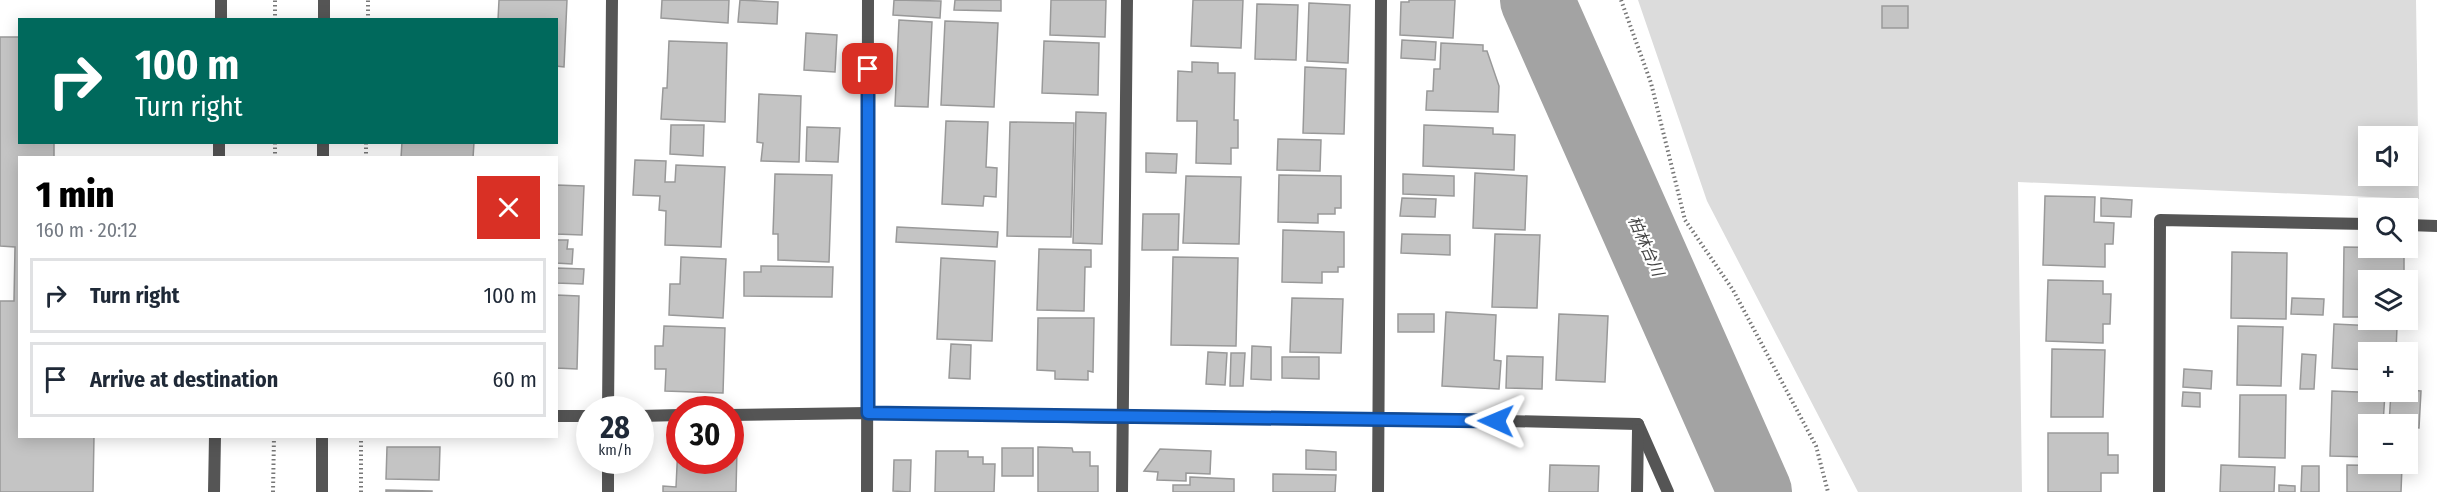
<!DOCTYPE html>
<html lang="en">
<head>
<meta charset="utf-8">
<style>
  body { margin:0; font-family:"Fira Sans Condensed","Noto Sans JP",sans-serif; background:#f6f6f7; color:#1f2937; height:100vh; display:flex; flex-direction:column; font-size:22px; white-space:nowrap }
  * { box-sizing:border-box; margin:0 }
  p { font-size:20px; color:#747a83 }
  .icon { flex:none; width:33px; height:33px; fill:none; stroke:currentColor; stroke-width:2; stroke-linecap:round; stroke-linejoin:round }
  .map { position:relative; flex:1; overflow:hidden }
  .details { position:absolute; left:18px; top:156px; width:540px; height:282px; display:flex; flex-direction:column; background:#fff; border-radius:0px; box-shadow:0 3px 15px #0003 }
  .details>* { flex:none }
  .top-card { position:absolute; left:18px; top:18px; width:540px; height:126px; border-radius:0px; box-shadow:0 3px 15px #0003; background:#00695c; color:#fff; overflow:hidden }
  .controls { position:absolute; left:2358px; top:126px; display:grid; gap:12px }
  .controls a { display:grid; place-items:center; width:60px; height:60px; border-radius:0px; background:#fff; box-shadow:0 3px 15px #0003; font-size:30px }
  .speed { position:absolute; left:576px; top:396px; display:flex; gap:12px; font-size:30px; font-weight:700; text-align:center }
  .speed>* { display:grid; place-content:center; width:78px; height:78px; border-radius:50%; background:#fff; box-shadow:0 3px 15px #0003; line-height:1 }
  .speed small { font-size:15px; font-weight:400 }
  .speed .limit { border:9px solid #d22; background:#fff; color:#111 }
  .pin { position:absolute; display:grid; place-items:center; width:51px; height:51px; color:#fff; margin:-26px; border-radius:12px; box-shadow:0 3px 9px #0006 }
  .me { position:absolute; width:66px; margin:-33px; rotate:271deg; stroke-linejoin:round; filter:drop-shadow(0 0 4px #0008) }
  .turn { display:flex; align-items:center; gap:21px; height:126px; padding:0 18px; font-size:27px }
  .turn .icon { width:78px; height:78px; stroke-width:2.5 }
  .turn b { display:block; font-size:42px; line-height:51px }
  .round { display:grid; place-items:center; flex:none; width:63px; height:63px; border-radius:0px; background:#f6f6f7 }
  .summary { display:flex; align-items:center; justify-content:space-between; height:102px; padding:0 18px }
  h1 { font-size:36px; font-weight:800; line-height:45px; color:#000 }
  ul { padding:0; list-style:none }
  li { display:flex; align-items:center; gap:18px; height:75px; margin:0 12px 9px; padding:0 6px; border:3px solid #e0e1e3; border-radius:0px }
  li div { flex:1 }
  li b { display:block; font-size:22px }
  li em { font-style:normal }
  .map>svg:first-child { display:block }
</style>
</head>
<body>
<div class="map">
<svg width="2437" height="492" viewBox="0 0 2437 492">
  <rect width="100%" height="100%" fill="#fff"/>
  <path fill="#dcdcdc" fill-rule="evenodd" d="M1638,0H2416L2419,199L2018,182L2022,492H1858L1707,201ZM2368,136H2408V176H2368Z"/>
  <g fill="none" stroke-linecap="round" stroke-linejoin="round">
    <polyline stroke="#a3a3a3" stroke-width="74" points="1537,0 1755,492"/>
  </g>
  <g fill="#c4c4c4" stroke="#999" stroke-width="1.5">
    <polygon points="499,0 567,0 564,67 556,66 556,20 498,20"/>
    <polygon points="662,0 729,0 728,23 661,18"/>
    <polygon points="740,0 778,2 777,24 738,22"/>
    <polygon points="894,0 941,1 940,18 893,15"/>
    <polygon points="955,0 1001,0 1001,11 954,10"/>
    <polygon points="1051,0 1106,0 1105,37 1050,35"/>
    <polygon points="1193,0 1243,0 1241,48 1191,46"/>
    <polygon points="1409,0 1455,0 1453,38 1400,35 1401,2 1409,2"/>
    <polygon points="1309,3 1350,5 1348,63 1307,61"/>
    <polygon points="1257,4 1298,5 1296,60 1255,59"/>
    <rect x="1882" y="6" width="26" height="22"/>
    <polygon points="899,20 932,22 928,107 895,106"/>
    <polygon points="945,21 998,23 994,107 941,105"/>
    <polygon points="806,33 837,35 835,72 804,70"/>
    <polygon points="0,37 20,37 20,142 54,142 54,158 20,158 20,436 94,436 93,492 0,492 0,301 14,301 15,247 0,246"/>
    <polygon points="1402,40 1436,42 1435,60 1401,58"/>
    <polygon points="669,41 727,43 725,122 661,119 663,88 667,88"/>
    <polygon points="1044,41 1099,43 1098,95 1042,93"/>
    <polygon points="1441,43 1483,45 1483,51 1487,51 1499,86 1498,112 1426,110 1427,91 1433,91 1434,69 1440,69"/>
    <polygon points="1192,62 1218,63 1218,73 1235,73 1234,120 1238,120 1238,148 1231,148 1231,164 1196,163 1197,121 1177,121 1178,71 1192,72"/>
    <polygon points="1305,67 1346,69 1344,134 1303,133"/>
    <polygon points="759,94 801,96 799,162 761,161 763,143 757,142"/>
    <polygon points="1076,112 1106,113 1102,244 1073,243"/>
    <polygon points="946,121 988,122 986,167 997,168 996,197 984,196 983,206 942,204"/>
    <polygon points="1010,122 1074,123 1071,237 1007,236"/>
    <polygon points="671,125 704,125 703,156 670,154"/>
    <polygon points="1424,125 1493,128 1493,134 1515,135 1514,170 1423,166"/>
    <polygon points="807,127 840,128 838,162 806,161"/>
    <polygon points="1278,139 1321,140 1320,171 1277,170"/>
    <polygon points="402,142 474,142 473,158 401,158"/>
    <polygon points="1146,153 1177,154 1176,173 1146,172"/>
    <polygon points="635,160 666,161 665,182 675,182 676,165 725,167 721,247 665,245 666,211 659,210 660,196 633,195"/>
    <polygon points="1475,173 1527,176 1525,230 1473,228"/>
    <polygon points="775,174 832,175 829,262 778,260 778,234 773,234"/>
    <polygon points="1403,174 1454,176 1454,196 1403,194"/>
    <polygon points="1279,175 1341,176 1341,208 1335,208 1335,214 1318,214 1318,223 1278,222"/>
    <polygon points="1186,176 1241,177 1239,244 1183,243"/>
    <polygon points="556,185 584,186 582,235 556,234"/>
    <polygon points="2045,196 2095,197 2094,222 2114,223 2113,244 2105,244 2105,267 2043,265"/>
    <polygon points="1402,198 1436,199 1435,217 1400,216"/>
    <polygon points="2101,198 2132,200 2131,217 2101,216"/>
    <polygon points="1143,214 1179,214 1178,250 1142,250"/>
    <polygon points="897,227 998,232 997,247 896,242"/>
    <polygon points="1283,230 1344,232 1344,267 1338,267 1338,272 1322,272 1322,283 1282,282"/>
    <polygon points="1402,234 1450,235 1450,255 1401,253"/>
    <polygon points="1495,234 1540,235 1537,308 1492,307"/>
    <polygon points="556,240 568,240 567,249 573,249 572,264 556,263"/>
    <polygon points="2344,247 2404,248 2404,280 2368,280 2368,317 2343,317"/>
    <polygon points="1039,249 1091,250 1091,267 1085,267 1084,311 1037,310"/>
    <polygon points="2232,252 2287,253 2286,319 2231,318"/>
    <polygon points="681,257 726,259 723,318 669,315 670,284 680,284"/>
    <polygon points="1173,257 1238,258 1236,346 1171,345"/>
    <polygon points="941,258 995,261 992,341 937,339"/>
    <polygon points="761,266 833,267 832,297 744,296 744,272 761,272"/>
    <polygon points="556,268 584,269 583,284 556,283"/>
    <polygon points="2048,280 2103,281 2103,294 2111,294 2110,324 2103,324 2103,343 2046,341"/>
    <polygon points="556,295 579,296 577,369 556,368"/>
    <polygon points="1292,298 1343,299 1341,353 1290,352"/>
    <polygon points="2292,298 2324,299 2323,315 2291,314"/>
    <polygon points="1446,312 1496,315 1494,360 1501,361 1499,389 1442,386"/>
    <rect x="1398" y="314" width="36" height="18"/>
    <polygon points="1559,314 1608,316 1605,382 1556,380"/>
    <polygon points="1038,318 1094,318 1093,372 1088,371 1088,380 1055,379 1055,371 1037,370"/>
    <polygon points="2334,324 2397,327 2396,352 2368,352 2368,370 2332,368"/>
    <polygon points="664,326 725,328 723,393 665,391 666,369 655,369 655,346 663,346"/>
    <polygon points="2238,326 2283,327 2281,386 2237,385"/>
    <polygon points="951,344 971,345 970,379 949,378"/>
    <polygon points="1252,346 1271,347 1271,380 1251,379"/>
    <polygon points="2052,349 2105,350 2103,417 2051,417"/>
    <polygon points="1208,352 1227,353 1225,385 1206,384"/>
    <polygon points="1231,353 1245,353 1243,386 1230,386"/>
    <polygon points="2302,354 2316,355 2314,389 2300,389"/>
    <polygon points="1507,356 1543,357 1542,389 1506,388"/>
    <polygon points="1282,357 1319,357 1319,379 1282,378"/>
    <polygon points="2184,369 2212,371 2211,389 2183,387"/>
    <polygon points="2408,390 2421,391 2419,428 2408,427 2408,424 2389,424 2391,392"/>
    <polygon points="2332,391 2385,393 2383,424 2368,424 2368,457 2330,456"/>
    <polygon points="2183,392 2200,393 2200,407 2182,406"/>
    <polygon points="2240,395 2286,395 2285,458 2239,457"/>
    <polygon points="2048,433 2108,433 2108,455 2118,455 2118,473 2101,473 2101,492 2048,492"/>
    <polygon points="678,445 680,445 680,460 730,460 730,447 737,447 736,492 663,492 663,486 676,487"/>
    <polygon points="387,447 440,447 439,480 386,479"/>
    <polygon points="1038,447 1072,448 1073,452 1090,452 1090,466 1098,466 1098,492 1038,492"/>
    <rect x="1002" y="448" width="31" height="28"/>
    <polygon points="1160,449 1211,451 1210,474 1186,473 1186,481 1157,480 1158,472 1144,471"/>
    <polygon points="1306,450 1336,452 1336,470 1306,469"/>
    <polygon points="936,451 968,451 968,457 983,457 983,464 995,464 994,492 935,492"/>
    <polygon points="894,460 911,460 910,492 893,491"/>
    <polygon points="1550,465 1599,466 1598,492 1549,492"/>
    <polygon points="2221,465 2275,467 2274,492 2220,492"/>
    <polygon points="2347,465 2402,466 2401,492 2347,492"/>
    <polygon points="2302,466 2319,466 2319,492 2301,492"/>
    <polygon points="1273,474 1336,475 1335,492 1273,492"/>
    <polygon points="1190,477 1234,479 1234,492 1173,492 1173,485 1190,485"/>
    <polygon points="2279,485 2295,486 2295,492 2279,492"/>
    <polygon points="386,490 432,491 432,492 386,492"/>
  </g>
  <g fill="none" stroke-linecap="round" stroke-linejoin="round">
    <g stroke="#777" stroke-width="4" stroke-dasharray="1.5 3" stroke-linecap="butt">
      <polyline points="1621,0 1651,83 1685,220 1733,290 1816,446 1828,492"/>
      <polyline points="275,20 275,0"/>
      <polyline points="368,20 368,0"/>
      <polyline points="275,158 275,142"/>
      <polyline points="366,158 366,142"/>
      <polyline points="273,492 274,436"/>
      <polyline points="361,492 361,436"/>
    </g>
    <g stroke="#555" stroke-width="12">
      <polyline points="221,20 221,0"/>
      <polyline points="219,158 219,142"/>
      <polyline points="214,492 215,436"/>
    </g>
    <g stroke="#555" stroke-width="12">
      <polyline points="2408,225 2437,226"/>
      <polyline points="608,410 612,0"/>
      <polyline points="730,415 868,413 1122,418 1379,418 1638,424"/>
      <polyline points="556,416 590,416"/>
      <polyline points="640,416 680,415"/>
      <polyline points="1638,424 1668,492"/>
      <polyline points="608,492 608,460"/>
      <polyline points="867,492 868,0"/>
      <polyline points="1122,492 1127,0"/>
      <polyline points="1378,492 1381,0"/>
      <polyline points="1637,492 1638,430"/>
      <polyline points="2159,492 2160,220 2368,224"/>
    </g>
    <g stroke="#555" stroke-width="12">
      <polyline points="324,20 324,0"/>
      <polyline points="323,158 323,142"/>
      <polyline points="322,492 322,436"/>
    </g>
  </g>
  <g fill="none" stroke-linecap="round" stroke-linejoin="round">
    <defs>
      <polyline id="route" points="868,69 868,413 1496,421"/>
    </defs>
    <use href="#route" stroke="#114b97" stroke-width="15"/>
    <use href="#route" stroke="#1a73e8" stroke-width="10"/>
  </g>
  <g text-anchor="middle" dominant-baseline="central" stroke-width="4.5" stroke-linejoin="round" paint-order="stroke">
    <g font-size="16" font-style="italic" fill="#444" stroke="#fff">
      <text transform="translate(1646 246) rotate(66)">柏林台川</text>
    </g>
  </g>
</svg>
<div class="controls">
<a><svg class="icon" aria-label="sound" viewBox="0 0 24 24"><path d="M4 9h4l5-4v14l-5-4H4zM17 9q2 3 0 6"/></svg></a>
<a><svg class="icon" aria-label="search" viewBox="0 0 24 24"><circle cx="10" cy="10" r="6"/><path d="M15 15l6 6"/></svg></a>
<a><svg class="icon" aria-label="layers" viewBox="0 0 24 24"><path d="M12 4l9 5-9 5-9-5zM3 14l9 5 9-5"/></svg></a>
<a>+</a>
<a>−</a>
</div>
<div class="speed"><div>28<small>km/h</small></div><div class="limit">30</div></div>
<div class="pin" style="left:868px;top:69px;background:#d93025"><svg class="icon" aria-label="arrive" viewBox="0 0 24 24"><path d="M6 21V4h12l-3 4 3 4H6"/></svg></div>
<svg class="me" style="left:1496px;top:421px" viewBox="-20 -20 40 40"><path d="M0-17L14 15 0 8-14 15z" fill="#1a73e8" stroke="#fff" stroke-width="4"/></svg>
<div class="top-card">
<div class="turn"><svg class="icon" aria-label="right" viewBox="0 0 24 24"><path d="M7 20v-9h11M14 6l5 5-5 5"/></svg><div><b>100 m</b>Turn right</div></div>
</div>
<section class="details">
<div class="summary"><div><h1>1 min</h1><p>160 m · 20:12</p></div><a class="round" style="background:#d93025;color:#fff"><svg class="icon" aria-label="close" viewBox="0 0 24 24"><path d="M6 6l12 12M18 6L6 18"/></svg></a></div>
<ul>
<li><svg class="icon" aria-label="right" viewBox="0 0 24 24"><path d="M7 20v-9h11M14 6l5 5-5 5"/></svg><div><b>Turn right</b></div><em>100 m</em></li>
<li><svg class="icon" aria-label="arrive" viewBox="0 0 24 24"><path d="M6 21V4h12l-3 4 3 4H6"/></svg><div><b>Arrive at destination</b></div><em>60 m</em></li>
</ul>
</section>
</div>
</body>
</html>
